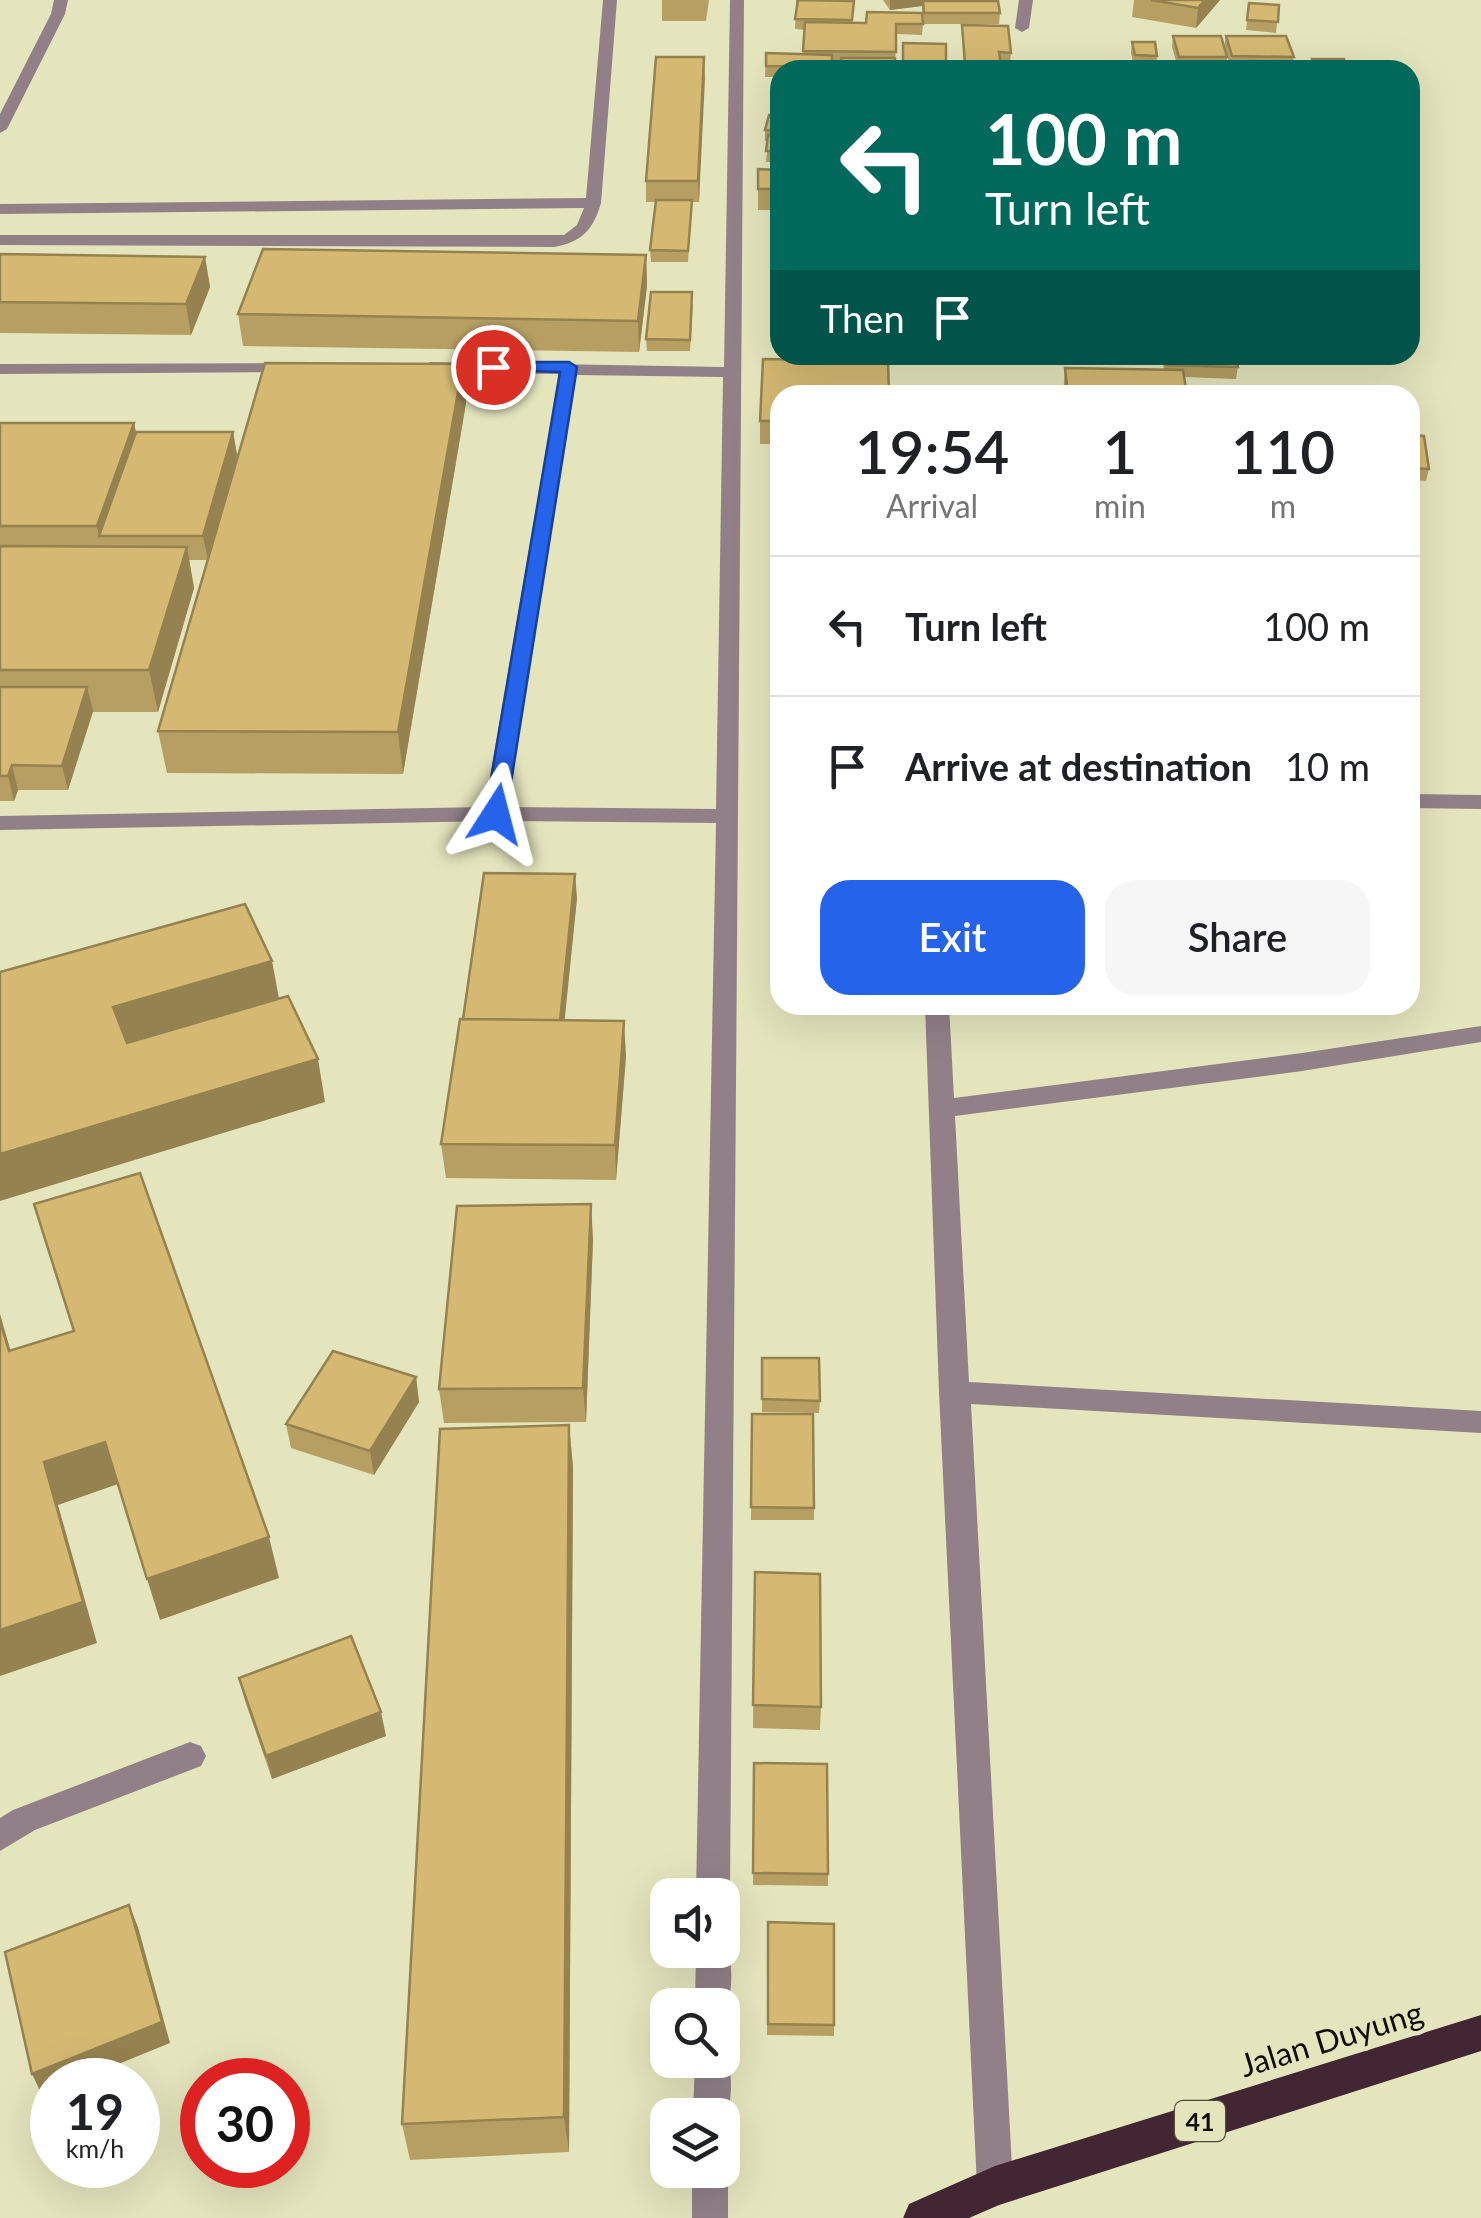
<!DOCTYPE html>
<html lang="en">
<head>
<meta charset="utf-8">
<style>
  body { margin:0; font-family:Lato,sans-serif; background:#f6f6f6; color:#202124; height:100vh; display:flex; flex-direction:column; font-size:38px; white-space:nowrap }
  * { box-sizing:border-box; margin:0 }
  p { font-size:32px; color:#757577 }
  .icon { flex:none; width:55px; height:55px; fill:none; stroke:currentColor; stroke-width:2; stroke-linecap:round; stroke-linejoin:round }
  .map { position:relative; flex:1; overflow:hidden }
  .sheet { position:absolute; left:770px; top:385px; width:650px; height:630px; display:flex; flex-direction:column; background:#fff; border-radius:30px; box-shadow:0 10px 40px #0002 }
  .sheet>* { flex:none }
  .banner { position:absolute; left:770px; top:60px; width:650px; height:305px; border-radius:30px; box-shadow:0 10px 40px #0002; background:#00695c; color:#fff; overflow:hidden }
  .tools { position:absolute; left:650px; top:1878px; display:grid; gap:20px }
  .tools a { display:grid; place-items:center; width:90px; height:90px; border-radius:20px; background:#fff; box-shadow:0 10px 40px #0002; font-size:50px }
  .speed { position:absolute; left:30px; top:2058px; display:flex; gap:20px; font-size:50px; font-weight:700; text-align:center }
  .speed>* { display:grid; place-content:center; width:130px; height:130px; border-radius:50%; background:#fff; box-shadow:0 10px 40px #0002; line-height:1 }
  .speed small { font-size:25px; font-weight:400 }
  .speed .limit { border:15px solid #d22; background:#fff; color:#111 }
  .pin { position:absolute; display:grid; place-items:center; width:85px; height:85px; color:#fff; margin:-42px; border:5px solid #fff; border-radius:50%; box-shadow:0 2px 10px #0007 }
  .me { position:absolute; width:110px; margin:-55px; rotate:9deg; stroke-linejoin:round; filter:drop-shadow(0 0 8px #0008) }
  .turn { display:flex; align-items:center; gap:35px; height:210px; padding:0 50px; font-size:45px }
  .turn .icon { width:130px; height:130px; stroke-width:2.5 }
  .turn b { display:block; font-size:70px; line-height:85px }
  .then { display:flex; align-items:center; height:95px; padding:0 50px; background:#0003; gap:20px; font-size:38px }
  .eta { display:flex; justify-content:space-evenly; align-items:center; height:170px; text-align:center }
  .eta b { font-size:60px; font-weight:600; line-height:70px }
  .primary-button { display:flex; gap:20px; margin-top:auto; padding:20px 50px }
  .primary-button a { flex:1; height:115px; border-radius:30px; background:#2563eb; color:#fff; font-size:40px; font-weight:600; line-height:115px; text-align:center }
  .primary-button a+a { background:#f6f6f6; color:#202124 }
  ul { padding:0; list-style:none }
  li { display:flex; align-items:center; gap:30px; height:140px; padding:0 50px; border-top:2px solid #e0e0e0 }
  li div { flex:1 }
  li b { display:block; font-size:38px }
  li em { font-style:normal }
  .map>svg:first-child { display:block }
</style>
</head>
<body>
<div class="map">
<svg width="1481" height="2218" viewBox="0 0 1481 2218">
  <rect width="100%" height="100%" fill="#e4e5bd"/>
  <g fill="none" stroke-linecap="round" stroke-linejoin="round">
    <g fill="#918088" fill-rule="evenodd">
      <polygon points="54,0 68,0 65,14 7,129 0,133 0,114 51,14"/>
      <path d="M603,0H617L601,203C593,230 582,242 554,247L0,245V235H564L577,225L584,208L0,214V204L586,198Z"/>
      <polygon points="1019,0 1033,0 1029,28 1022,32 1015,28"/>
      <polygon points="1410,794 1481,795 1481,809 1410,808"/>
      <polygon points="925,1005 949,1005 954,1098 1302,1053 1481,1026 1481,1042 1302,1071 955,1116 969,1382 1481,1411 1481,1433 971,1404 1013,2186 1008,2199 995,2204 982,2199 977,2186 939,1392"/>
    </g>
    <g fill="#918088" fill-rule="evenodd">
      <path d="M730,0H744L730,1895L722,1907V1895H696L716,823L495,821L0,830V816L485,807L559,374L430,372L421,367L430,362L724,367ZM576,375L723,377L716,809L507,807Z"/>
      <polygon points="295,363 304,368 301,372 0,374 0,364"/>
      <polygon points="190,1742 201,1746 206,1756 201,1766 35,1830 0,1851 0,1818 13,1810"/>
      <path d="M722,1938C735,1955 734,1999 722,2017V2005H695L696,1950H722Z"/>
      <path d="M722,2047C735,2066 733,2108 722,2128V2115H693L695,2060H722Z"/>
      <polygon points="722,2157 728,2170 728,2218 692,2218 692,2170 722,2170"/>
    </g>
    <polygon fill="#422634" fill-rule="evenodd" points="1481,2015 1481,2051 999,2205 969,2218 903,2218 909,2204 995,2166"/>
  </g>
  <g fill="#b79f63">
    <polygon points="662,0 709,0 706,21 662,21"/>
    <polygon points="796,0 853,0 834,0 854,1 852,23 923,24 922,35 896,34 895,70 832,62 832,70 780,70 780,77 765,77 766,53 803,54 804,30 795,29"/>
    <polygon points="883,0 924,0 1000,13 999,24 924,24 922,6 890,10"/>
    <polygon points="1134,0 1220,0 1196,28 1132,17"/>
    <polygon points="1249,3 1279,5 1276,33 1246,30"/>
    <polygon points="962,25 1011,53 1010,63 1000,63 1000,70 964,70"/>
    <polygon points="1173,36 1227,57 1226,68 1178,68 1172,47"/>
    <polygon points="1226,36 1294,57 1292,67 1288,67 1288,70 1247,70 1248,67 1231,67 1224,47"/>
    <polygon points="1132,42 1157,56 1156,66 1134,66 1131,53"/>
    <polygon points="903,43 946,44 946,70 903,70"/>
    <polygon points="704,57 699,202 692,202 688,262 651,262 650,250 656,202 646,202 646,181"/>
    <polygon points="780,116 780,162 766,162 768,141 765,141 765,130"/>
    <polygon points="758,169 780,170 780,210 758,210"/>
    <polygon points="0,254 205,257 210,287 191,335 0,333"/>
    <polygon points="646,255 647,286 639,352 243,346 238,314"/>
    <polygon points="693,304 690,351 647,351 646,339"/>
    <polygon points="1162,355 1236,355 1238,367 1236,379 1184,377 1187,395 1063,395 1065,368 1164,370"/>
    <polygon points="463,364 466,403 403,774 167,773 158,731"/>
    <polygon points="780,395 780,444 760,444 760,421"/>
    <polygon points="0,423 134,423 136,432 233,432 237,455 208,560 189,560 194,588 158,712 93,712 68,790 18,790 14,801 0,801"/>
    <polygon points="1410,435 1429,469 1426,481 1410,480"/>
    <polygon points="577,898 564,1021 626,1056 616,1180 446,1178 441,1144"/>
    <polygon points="593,1239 586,1422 444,1423 439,1389"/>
    <polygon points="762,1358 820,1401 819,1413 762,1412"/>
    <polygon points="416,1377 419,1402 374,1475 291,1448 286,1424"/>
    <polygon points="752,1414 814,1508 814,1520 751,1520"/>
    <polygon points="569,1425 573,1467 569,2152 410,2160 402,2124"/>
    <polygon points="755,1572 821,1707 820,1730 753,1728"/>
    <polygon points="239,1678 386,1736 272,1779 245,1701"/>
    <polygon points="754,1763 828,1874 828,1886 753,1885"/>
    <polygon points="768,1934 834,2025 834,2036 767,2035"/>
  </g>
  <g fill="#958250">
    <polygon points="890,0 924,0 923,1 922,6 890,10"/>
    <polygon points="1205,0 1220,0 1196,28 1198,8"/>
    <polygon points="704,57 705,78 699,202 698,181"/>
    <polygon points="646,255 647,286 639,352 638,321"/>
    <polygon points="205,257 210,287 191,335 186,304"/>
    <polygon points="463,364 466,403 403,774 398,732"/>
    <polygon points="134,423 140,455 99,536 97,526"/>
    <polygon points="233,432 237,455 208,560 203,536"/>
    <polygon points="187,547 194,588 158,712 149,670"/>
    <polygon points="87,687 93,711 68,790 62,766"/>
    <polygon points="12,765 18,790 14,801 8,776"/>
    <polygon points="575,874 577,898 561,1056 559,1031"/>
    <polygon points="272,961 280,1004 123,1050 113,1007"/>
    <polygon points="624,1021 626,1056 616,1180 615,1145"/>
    <polygon points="318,1059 325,1102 0,1201 0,1154"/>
    <polygon points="591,1204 593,1239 586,1422 583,1388"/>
    <polygon points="0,1314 23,1394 9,1351 0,1321"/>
    <polygon points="416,1377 419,1402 374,1475 370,1451"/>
    <polygon points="569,1425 573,1467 569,2152 564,2117"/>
    <polygon points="105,1442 118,1484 58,1505 97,1643 0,1676 0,1630 44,1462"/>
    <polygon points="269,1537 279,1578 160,1620 147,1579"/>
    <polygon points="381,1712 386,1736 272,1779 266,1756"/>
    <polygon points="129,1905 138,1927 170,2043 79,2080 52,2080 52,2090 42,2095 32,2074"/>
  </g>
  <g fill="#d5b973" stroke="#958250" stroke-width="2.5">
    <polygon points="798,0 854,1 852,20 795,19"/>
    <polygon points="1151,0 1205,0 1198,8"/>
    <polygon points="923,1 998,1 1000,13 924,13"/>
    <polygon points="1249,3 1279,5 1278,22 1247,20"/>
    <polygon points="867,12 922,13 923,24 896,24 896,52 803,51 805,22 866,23"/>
    <polygon points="962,25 1008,26 1011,53 999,52 1001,65 965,64"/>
    <polygon points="1173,36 1221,36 1227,57 1179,57"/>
    <polygon points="1226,36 1286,36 1294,57 1232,56"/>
    <polygon points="1132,42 1155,42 1157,56 1135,55"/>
    <polygon points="903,43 946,44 946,67 903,66"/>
    <polygon points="766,53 832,55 832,67 766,66"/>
    <polygon points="656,57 704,57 698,181 646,181"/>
    <rect x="841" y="58" width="54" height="12"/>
    <polygon points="1312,59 1344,59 1348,70 1316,70"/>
    <polygon points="1249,61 1286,62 1288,70 1251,70"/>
    <polygon points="1102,68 1121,68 1121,70 1103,70"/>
    <polygon points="769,115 780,116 780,131 765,130"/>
    <polygon points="768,135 780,136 780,151 766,151"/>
    <polygon points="758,169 780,170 780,189 758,189"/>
    <polygon points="656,200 692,200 688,251 650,250"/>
    <polygon points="263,249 646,255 638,321 238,314"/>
    <polygon points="0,254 205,257 186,304 0,302"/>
    <polygon points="651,292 692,292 690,340 646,339"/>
    <polygon points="1165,355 1236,355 1238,367 1166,365"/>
    <polygon points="763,359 888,361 889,395 780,395 780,421 760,421"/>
    <polygon points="265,363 463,364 398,732 158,731"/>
    <polygon points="1065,368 1183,370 1187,395 1068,395"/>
    <polygon points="0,423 134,423 97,526 0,526"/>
    <polygon points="136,432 233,432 203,536 99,536"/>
    <polygon points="1410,435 1424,436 1429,469 1410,468"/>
    <polygon points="0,546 187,547 149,670 0,670"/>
    <polygon points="0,687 87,687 62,766 12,765 8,776 0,776"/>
    <polygon points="484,873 575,874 560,1021 463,1019"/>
    <polygon points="245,904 272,961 113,1007 127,1043 288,996 318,1059 0,1154 0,972"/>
    <polygon points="460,1019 624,1021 615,1145 441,1144"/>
    <polygon points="140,1173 269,1537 147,1579 105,1442 44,1462 83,1602 0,1630 0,1321 9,1351 74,1331 34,1204"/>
    <polygon points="591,1204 583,1388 439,1389 457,1206"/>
    <polygon points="333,1351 416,1377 370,1451 286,1424"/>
    <polygon points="762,1358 819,1358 820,1401 762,1399"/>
    <polygon points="752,1414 813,1414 814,1508 751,1507"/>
    <polygon points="569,1425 564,2117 402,2124 440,1429"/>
    <polygon points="755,1572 820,1574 821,1707 753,1705"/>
    <polygon points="351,1636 381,1712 266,1756 239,1678"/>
    <polygon points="754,1763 827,1764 828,1874 753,1873"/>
    <polygon points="129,1905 162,2022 32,2074 5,1952"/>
    <polygon points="768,1922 834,1924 834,2025 768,2024"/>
  </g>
  <polygon fill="#2563eb" stroke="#184099" stroke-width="2.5" points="493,362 569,362 577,367 506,814 496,820 485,814 560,372 487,370 485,367"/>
  <g text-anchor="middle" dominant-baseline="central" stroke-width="9" stroke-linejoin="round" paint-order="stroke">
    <rect fill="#e4e5bd" stroke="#4d4d3a" stroke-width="2.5" x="1175" y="2101" width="50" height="40" rx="8"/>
    <g font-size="25" font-weight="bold" fill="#0c0c02">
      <text x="1200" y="2121">41</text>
    </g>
    <g font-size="32" fill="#0c0c02" stroke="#e4e5bd">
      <text transform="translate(1331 2038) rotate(-17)">Jalan Duyung</text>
    </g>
  </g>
</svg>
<div class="tools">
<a><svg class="icon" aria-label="sound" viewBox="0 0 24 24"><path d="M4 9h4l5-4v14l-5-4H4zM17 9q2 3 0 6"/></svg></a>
<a><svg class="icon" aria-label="search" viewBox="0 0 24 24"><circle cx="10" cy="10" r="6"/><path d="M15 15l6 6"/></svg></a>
<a><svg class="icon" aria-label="layers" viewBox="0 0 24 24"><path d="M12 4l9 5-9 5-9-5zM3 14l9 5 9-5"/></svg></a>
</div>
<div class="speed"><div>19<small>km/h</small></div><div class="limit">30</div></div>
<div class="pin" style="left:493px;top:367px;background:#d93025"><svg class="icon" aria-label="arrive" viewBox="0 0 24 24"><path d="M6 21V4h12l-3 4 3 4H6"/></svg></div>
<svg class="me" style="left:496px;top:814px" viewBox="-20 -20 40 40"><path d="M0-17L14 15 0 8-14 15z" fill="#2563eb" stroke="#fff" stroke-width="4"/></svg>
<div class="banner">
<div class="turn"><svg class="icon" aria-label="left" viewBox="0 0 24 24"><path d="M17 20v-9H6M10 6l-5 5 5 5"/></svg><div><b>100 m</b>Turn left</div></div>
<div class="then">Then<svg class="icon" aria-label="arrive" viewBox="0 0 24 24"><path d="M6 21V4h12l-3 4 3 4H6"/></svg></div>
</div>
<section class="sheet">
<div class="eta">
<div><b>19:54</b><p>Arrival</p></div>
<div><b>1</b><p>min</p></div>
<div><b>110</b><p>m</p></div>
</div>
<ul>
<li><svg class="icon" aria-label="left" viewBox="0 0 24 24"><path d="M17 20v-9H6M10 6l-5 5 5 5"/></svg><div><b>Turn left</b></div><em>100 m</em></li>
<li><svg class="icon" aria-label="arrive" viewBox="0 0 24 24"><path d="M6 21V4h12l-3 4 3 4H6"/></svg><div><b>Arrive at destination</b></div><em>10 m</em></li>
</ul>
<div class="primary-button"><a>Exit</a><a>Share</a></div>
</section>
</div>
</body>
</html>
